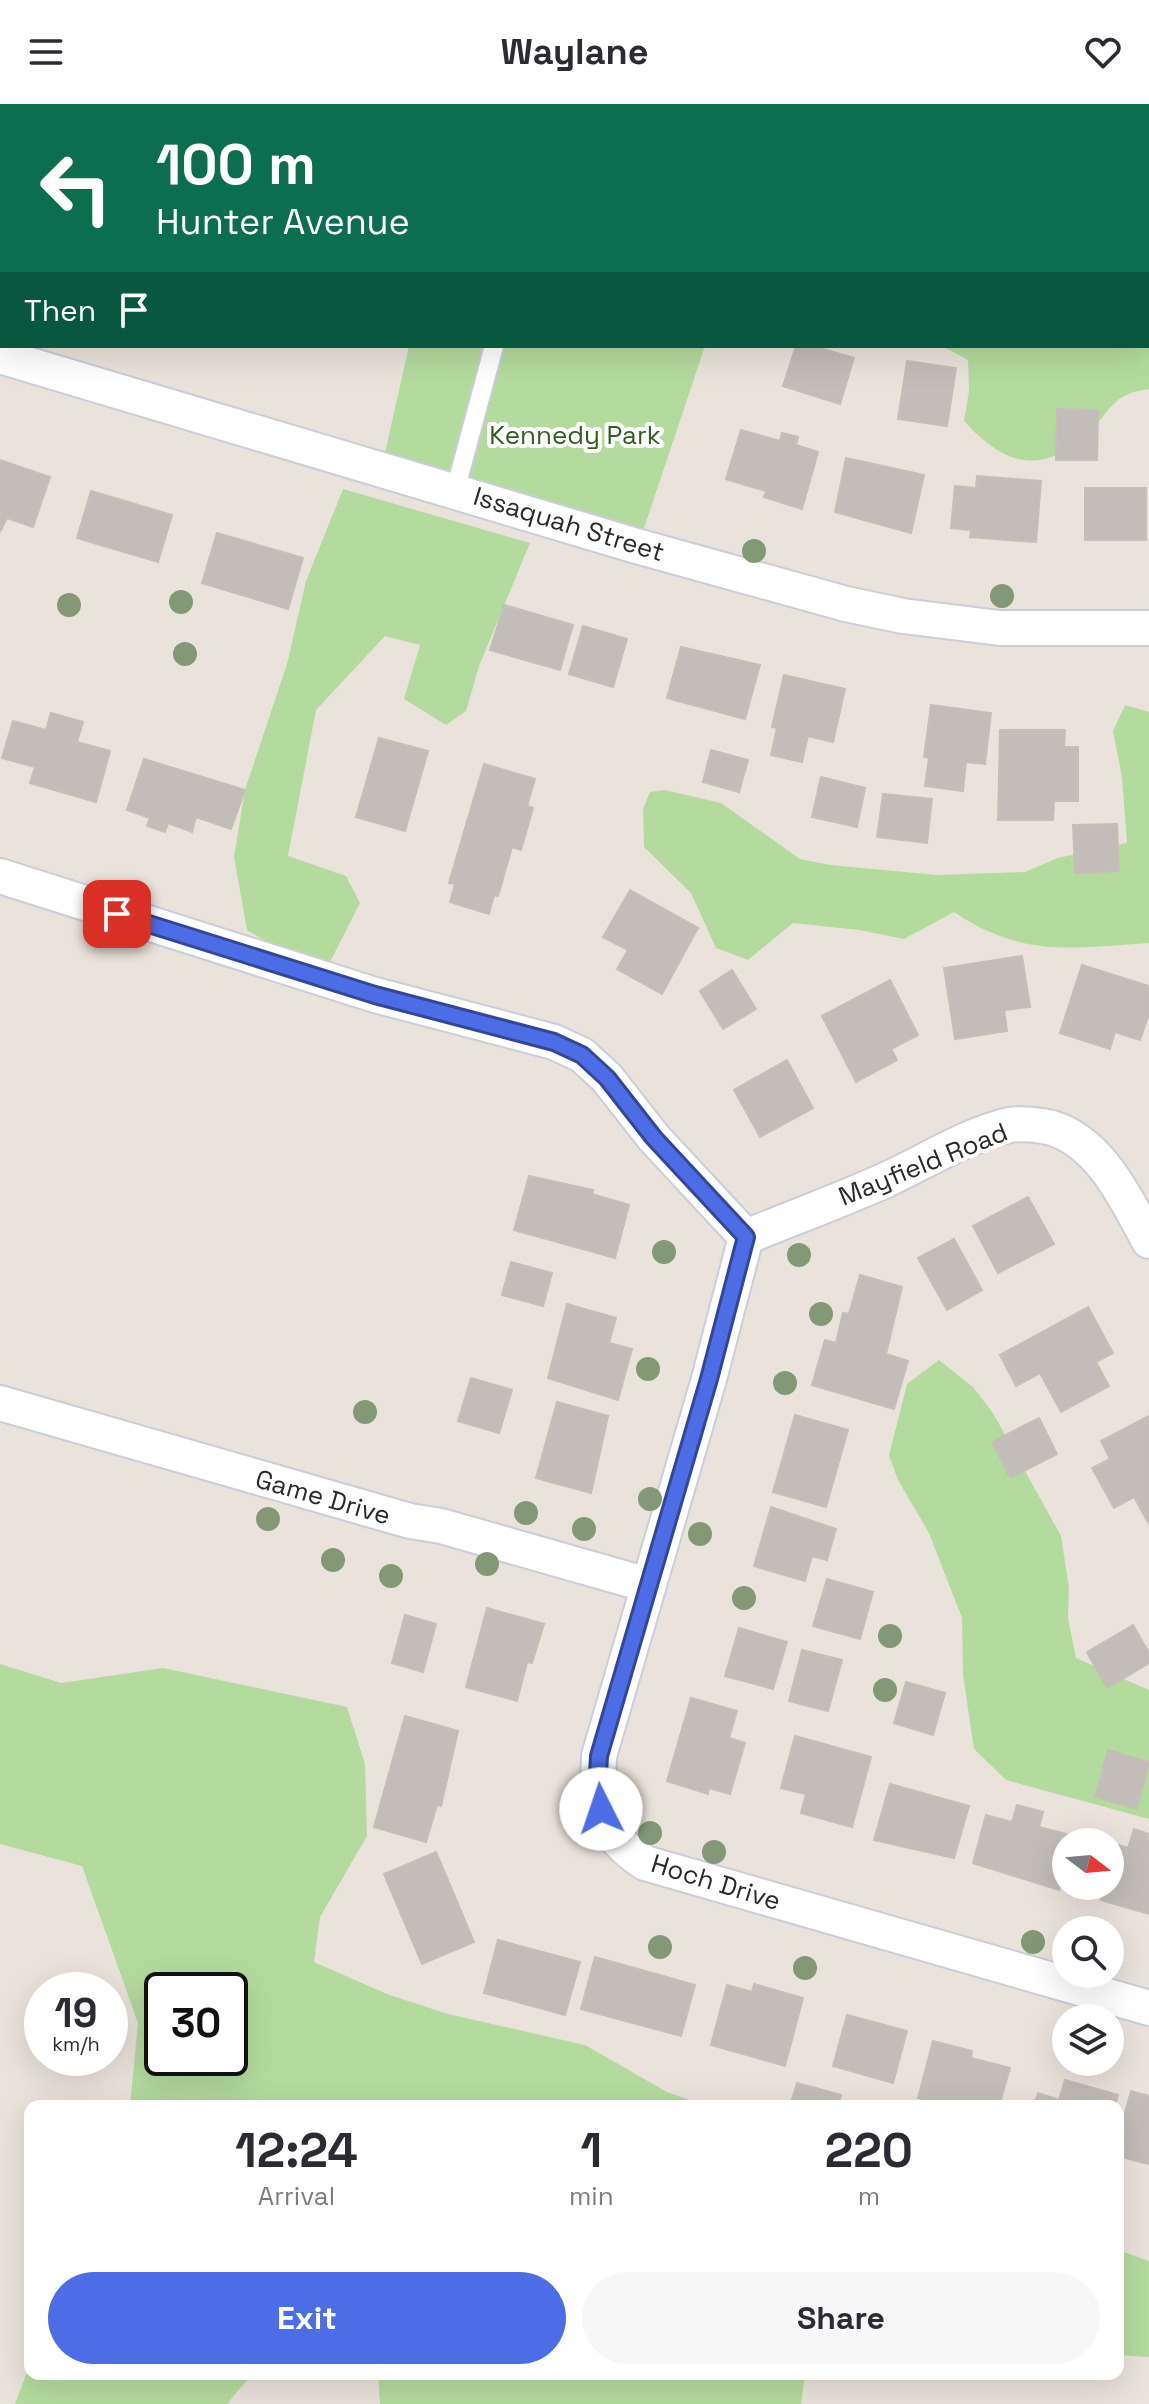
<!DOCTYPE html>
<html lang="en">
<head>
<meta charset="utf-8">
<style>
  body { margin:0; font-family:"Space Grotesk",sans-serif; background:#f7f7f7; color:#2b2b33; height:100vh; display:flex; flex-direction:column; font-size:30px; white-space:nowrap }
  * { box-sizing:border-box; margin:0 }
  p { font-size:26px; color:#7c7c81 }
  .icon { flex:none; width:44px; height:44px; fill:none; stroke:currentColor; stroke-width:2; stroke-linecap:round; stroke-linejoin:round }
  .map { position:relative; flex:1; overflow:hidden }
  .side { position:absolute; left:24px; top:1996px; width:1100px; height:280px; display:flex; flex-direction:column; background:#fff; border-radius:16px; box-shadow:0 8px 32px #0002 }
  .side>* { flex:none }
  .top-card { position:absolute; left:0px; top:0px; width:1150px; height:244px; box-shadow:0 8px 32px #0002; background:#0b6e4f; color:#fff; overflow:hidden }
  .needle { width:52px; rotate:106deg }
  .controls { position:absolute; left:1052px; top:1724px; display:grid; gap:16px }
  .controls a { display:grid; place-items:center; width:72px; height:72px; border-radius:50%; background:#fff; box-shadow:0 8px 32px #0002; font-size:40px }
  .speed { position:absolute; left:24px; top:1868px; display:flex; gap:16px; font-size:40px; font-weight:700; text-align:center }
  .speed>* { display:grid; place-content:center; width:104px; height:104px; border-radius:50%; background:#fff; box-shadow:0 8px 32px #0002; line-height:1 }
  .speed small { font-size:20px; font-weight:400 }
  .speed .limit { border:4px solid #111; border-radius:12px; background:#fff; color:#111 }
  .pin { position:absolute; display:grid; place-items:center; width:68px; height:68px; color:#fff; margin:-34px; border-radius:16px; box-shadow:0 4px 12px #0006 }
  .me { position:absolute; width:88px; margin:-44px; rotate:356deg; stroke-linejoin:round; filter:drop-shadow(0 0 6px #0008) }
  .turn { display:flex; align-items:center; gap:28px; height:168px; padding:0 24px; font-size:36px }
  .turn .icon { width:104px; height:104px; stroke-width:2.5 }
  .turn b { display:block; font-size:56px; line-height:68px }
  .then { display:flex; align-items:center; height:76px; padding:0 24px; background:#0003; gap:16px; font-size:30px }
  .eta { display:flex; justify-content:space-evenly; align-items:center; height:136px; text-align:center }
  .eta b { font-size:48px; font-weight:800; line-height:56px }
  .primary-button { display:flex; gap:16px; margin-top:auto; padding:16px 24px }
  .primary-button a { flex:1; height:92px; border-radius:48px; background:#4d6de6; color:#fff; font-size:32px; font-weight:800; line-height:92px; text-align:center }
  .primary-button a+a { background:#f7f7f7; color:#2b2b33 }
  header { display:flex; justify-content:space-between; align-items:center; height:104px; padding:0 24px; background:#fff; font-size:36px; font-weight:800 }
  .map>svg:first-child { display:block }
</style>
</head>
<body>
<header><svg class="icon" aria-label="menu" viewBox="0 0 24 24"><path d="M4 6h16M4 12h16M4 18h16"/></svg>Waylane<svg class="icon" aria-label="heart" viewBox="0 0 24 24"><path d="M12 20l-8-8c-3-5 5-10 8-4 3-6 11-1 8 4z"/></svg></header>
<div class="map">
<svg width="1149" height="2300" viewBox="0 0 1149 2300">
  <rect width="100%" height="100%" fill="#eae3dc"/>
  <g fill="#b4db9e" fill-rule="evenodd">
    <path d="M464,0H1149V285C1112,289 1109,309 1087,332C1082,338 1073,342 1066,346C1025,371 992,348 964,317L969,287L968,256L942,242H1148V2Z"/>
    <polygon points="409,242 705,242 638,442 381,366"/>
    <polygon points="343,385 530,439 479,562 466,607 446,621 404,595 420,541 385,532 316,606 288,752 346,772 360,799 330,858 270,840 247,826 234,753 245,686 287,560 306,477"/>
    <path d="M1125,601L1149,608V839C1072,844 1022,854 954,808L904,835L859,826L793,819L748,856L716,844L691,789L644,743L643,705L650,688L665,686L721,699L800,755L830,761L937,771L1025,768L1058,754L1127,739L1122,673L1113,627Z"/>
    <polygon points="939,1256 973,1283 993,1309 1061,1432 1069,1484 1068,1514 1076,1554 1149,1586 1149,1715 1006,1676 974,1645 963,1571 962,1514 929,1429 898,1376 889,1351 907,1280"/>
    <path d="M0,1560L61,1579L163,1564L347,1603L365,1660L367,1732L320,1813L314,1858L387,1890L448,1910L585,1941L667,1988L707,2002H130L138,1919L82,1762L0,1740ZM230,1886V1954H162V1886Z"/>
    <polygon points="1118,2146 1149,2157 1149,2253 1118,2251"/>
    <polygon points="30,2260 30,2270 252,2270 227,2300 15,2300"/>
    <polygon points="378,2270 805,2270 801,2300 380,2300"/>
  </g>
  <g fill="#c2bdb9" stroke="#c5bfb6" stroke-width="2">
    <polygon points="796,242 813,242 854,254 840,300 783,282"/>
    <polygon points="907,257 956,264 947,322 898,315"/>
    <polygon points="1057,305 1098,306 1097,356 1056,356"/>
    <polygon points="741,326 780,337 782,329 798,333 796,341 818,348 802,405 764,393 766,387 726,375"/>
    <polygon points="846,354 924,371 911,429 835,408"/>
    <polygon points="0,356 50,373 33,423 7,414 0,428"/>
    <polygon points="977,372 1041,377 1036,438 970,433 971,426 951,424 955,382 976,384"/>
    <rect x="1085" y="384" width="61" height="52"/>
    <polygon points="91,387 172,411 158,458 77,434"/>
    <polygon points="217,429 303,454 288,505 202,479"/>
    <polygon points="504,501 573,521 560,566 490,546"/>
    <polygon points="583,522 627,535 613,583 569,570"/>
    <polygon points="681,543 760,561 745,615 667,594"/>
    <polygon points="784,571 845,585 833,638 808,632 802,658 771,651 777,624 772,623"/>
    <polygon points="931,601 991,609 985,660 966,658 963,687 925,682 929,654 924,653"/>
    <polygon points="51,609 83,618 77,638 110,647 96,698 30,679 35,663 2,654 13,617 46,626"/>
    <polygon points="1000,626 1065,626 1064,643 1078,643 1078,697 1054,697 1053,716 998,716"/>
    <polygon points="379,634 428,647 405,727 356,713"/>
    <polygon points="711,646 748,656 739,688 703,678"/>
    <polygon points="144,655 245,686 231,725 196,713 192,728 168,719 165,728 147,722 150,714 127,706"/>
    <polygon points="484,660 535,675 527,702 533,704 521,746 512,743 498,792 494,791 489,810 450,798 455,780 449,779"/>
    <polygon points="821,673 865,684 857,723 812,713"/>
    <polygon points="883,690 932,695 927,739 877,733"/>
    <polygon points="1117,720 1119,767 1075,769 1073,721"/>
    <polygon points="630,786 698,824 662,890 617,865 628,846 603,833"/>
    <polygon points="1022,852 1030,903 1004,906 1007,927 955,935 944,864"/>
    <polygon points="1082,861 1149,882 1149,910 1140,936 1115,928 1110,945 1060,929"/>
    <polygon points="732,866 756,905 723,925 700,887"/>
    <polygon points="890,876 918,931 891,945 897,956 856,978 822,912"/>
    <polygon points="787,956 813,1004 760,1033 734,986"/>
    <polygon points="529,1072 593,1086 592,1090 629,1101 615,1154 514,1126"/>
    <polygon points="1028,1093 1054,1140 998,1169 973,1122"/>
    <polygon points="954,1135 982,1186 947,1206 918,1154"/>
    <polygon points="511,1158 552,1169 543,1202 502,1191"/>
    <polygon points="860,1171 902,1183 886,1250 908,1257 894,1305 812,1281 825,1236 836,1239 843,1209 849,1210"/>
    <polygon points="567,1200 616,1214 609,1239 632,1245 618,1296 548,1274"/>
    <polygon points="1088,1203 1113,1249 1096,1258 1109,1282 1061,1308 1040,1269 1016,1282 1000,1251"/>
    <polygon points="471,1274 512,1286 499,1329 458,1317"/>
    <polygon points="557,1298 608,1312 591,1389 536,1374"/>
    <polygon points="795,1311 848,1326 826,1403 773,1388"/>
    <polygon points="1149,1312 1149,1420 1134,1393 1114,1404 1092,1364 1110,1355 1101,1337"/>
    <polygon points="1039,1314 1057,1350 1010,1374 992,1338"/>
    <polygon points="771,1403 836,1425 827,1456 812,1452 805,1477 754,1462"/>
    <polygon points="827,1475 873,1488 860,1535 813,1522"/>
    <polygon points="487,1504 544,1520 532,1559 527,1558 517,1597 466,1583"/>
    <polygon points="405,1511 436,1520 423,1568 392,1559"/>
    <polygon points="1133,1521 1149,1549 1149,1559 1107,1584 1087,1548"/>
    <polygon points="739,1524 787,1538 773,1585 725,1572"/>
    <polygon points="802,1546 842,1556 828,1607 789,1597"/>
    <polygon points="906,1578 945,1589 933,1631 894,1619"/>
    <polygon points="691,1594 737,1607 729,1634 745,1639 730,1690 709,1684 708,1690 667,1677"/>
    <polygon points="405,1612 458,1627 441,1702 437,1701 426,1738 374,1723"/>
    <polygon points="795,1632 871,1653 852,1723 801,1709 806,1690 781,1684"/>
    <polygon points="1108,1646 1149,1658 1137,1705 1095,1693"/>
    <polygon points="890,1680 969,1702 954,1754 874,1736"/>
    <polygon points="1017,1701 1043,1708 1039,1723 1074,1732 1073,1738 1066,1738 1066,1761 1059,1786 973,1759 986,1711 1012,1718"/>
    <polygon points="1134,1725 1149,1730 1149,1810 1101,1796 1105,1782 1110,1782 1110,1767 1118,1741 1128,1744"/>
    <polygon points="436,1748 474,1838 422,1860 384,1770"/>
    <polygon points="498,1836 580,1858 565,1911 484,1889"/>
    <polygon points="595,1853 695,1881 681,1932 581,1905"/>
    <polygon points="754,1880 803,1894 785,1962 711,1941 727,1881 752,1888"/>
    <polygon points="847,1911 907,1927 893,1979 833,1962"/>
    <polygon points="933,1937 972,1947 971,1954 1010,1964 999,2002 949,2002 918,1994"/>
    <polygon points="1065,1976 1118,1991 1115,2002 1034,2002 1038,1989 1059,1996"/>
    <polygon points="797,1979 841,1991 838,2002 790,2002"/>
    <polygon points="1131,1987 1149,1992 1148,2060 1118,2052 1118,2034"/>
  </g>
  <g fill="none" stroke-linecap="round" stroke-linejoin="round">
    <defs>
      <g id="service">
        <polyline points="558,2 559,0"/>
        <polyline points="455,387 494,242"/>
      </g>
      <g id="minor">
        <polyline points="0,252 633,441 846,500 903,512 1000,524 1149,524"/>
        <polyline points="0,772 375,891 554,938 582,951 607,974 654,1034 746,1133"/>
        <path d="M746,1133L709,1275L599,1652C597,1703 599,1729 645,1759L1149,1904"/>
        <path d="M746,1133C794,1113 845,1095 892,1073C930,1055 968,1031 1009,1021C1020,1019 1041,1021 1052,1024C1101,1039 1126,1095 1149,1137"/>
        <polyline points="0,1299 410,1417 441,1422 648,1481"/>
      </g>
    </defs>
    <use href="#service" stroke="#caced9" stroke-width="22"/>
    <use href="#minor" stroke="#caced9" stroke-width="38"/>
    <use href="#service" stroke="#fff" stroke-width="18"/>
    <use href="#minor" stroke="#fff" stroke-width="34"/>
  </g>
  <g fill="#839975">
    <circle cx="754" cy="447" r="12"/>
    <circle cx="1002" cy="492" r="12"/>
    <circle cx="181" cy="498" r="12"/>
    <circle cx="69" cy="501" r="12"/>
    <circle cx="185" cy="550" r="12"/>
    <circle cx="664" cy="1148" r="12"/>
    <circle cx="799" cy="1151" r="12"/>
    <circle cx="821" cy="1210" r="12"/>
    <circle cx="648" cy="1265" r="12"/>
    <circle cx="785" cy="1279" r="12"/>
    <circle cx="365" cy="1308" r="12"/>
    <circle cx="650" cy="1395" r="12"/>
    <circle cx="526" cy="1409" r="12"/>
    <circle cx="268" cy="1415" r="12"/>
    <circle cx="584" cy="1425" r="12"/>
    <circle cx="700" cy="1430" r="12"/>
    <circle cx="333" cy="1456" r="12"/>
    <circle cx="487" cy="1460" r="12"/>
    <circle cx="391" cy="1472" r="12"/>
    <circle cx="744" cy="1494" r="12"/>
    <circle cx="890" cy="1532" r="12"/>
    <circle cx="885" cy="1586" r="12"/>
    <circle cx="650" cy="1729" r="12"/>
    <circle cx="714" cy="1748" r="12"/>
    <circle cx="1033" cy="1838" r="12"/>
    <circle cx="660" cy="1843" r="12"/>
    <circle cx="805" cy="1864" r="12"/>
  </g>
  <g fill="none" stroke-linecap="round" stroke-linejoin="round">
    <defs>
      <polyline id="route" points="117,810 375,891 554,938 582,951 607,974 654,1034 746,1133 709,1275 599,1652 597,1690 601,1705"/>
    </defs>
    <use href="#route" stroke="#324796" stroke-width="20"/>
    <use href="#route" stroke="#4d6de6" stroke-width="14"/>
  </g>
  <g text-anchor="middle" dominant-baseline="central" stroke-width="8" stroke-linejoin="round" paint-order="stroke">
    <g font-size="26" fill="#2f5d21" stroke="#fff">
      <text x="575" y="331">Kennedy Park</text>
    </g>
    <g font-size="26" fill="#292929" stroke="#fff">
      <text transform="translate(569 420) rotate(17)">Issaquah Street</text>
      <text transform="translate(923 1060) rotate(-22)">Mayfield Road</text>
      <text transform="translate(323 1393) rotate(16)">Game Drive</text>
      <text transform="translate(716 1778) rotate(17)">Hoch Drive</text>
    </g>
  </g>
</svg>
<div class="controls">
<a><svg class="needle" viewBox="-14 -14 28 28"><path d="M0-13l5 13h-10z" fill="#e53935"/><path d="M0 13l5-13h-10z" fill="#7c7c81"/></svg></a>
<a><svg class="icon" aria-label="search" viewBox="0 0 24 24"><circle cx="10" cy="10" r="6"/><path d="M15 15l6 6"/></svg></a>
<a><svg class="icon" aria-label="layers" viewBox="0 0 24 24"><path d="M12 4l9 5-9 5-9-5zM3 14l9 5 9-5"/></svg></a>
</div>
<div class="speed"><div>19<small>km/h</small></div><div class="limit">30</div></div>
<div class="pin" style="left:117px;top:810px;background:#d93025"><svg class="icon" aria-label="arrive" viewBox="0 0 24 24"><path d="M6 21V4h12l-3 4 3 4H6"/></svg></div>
<svg class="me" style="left:601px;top:1705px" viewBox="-20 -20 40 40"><circle r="19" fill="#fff"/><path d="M0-13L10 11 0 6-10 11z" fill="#4d6de6"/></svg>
<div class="top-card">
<div class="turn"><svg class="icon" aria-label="left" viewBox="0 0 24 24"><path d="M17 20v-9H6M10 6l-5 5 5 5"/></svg><div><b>100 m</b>Hunter Avenue</div></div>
<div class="then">Then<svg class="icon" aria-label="arrive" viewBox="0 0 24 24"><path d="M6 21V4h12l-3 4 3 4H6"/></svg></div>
</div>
<section class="side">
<div class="eta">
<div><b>12:24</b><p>Arrival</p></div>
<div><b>1</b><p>min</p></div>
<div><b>220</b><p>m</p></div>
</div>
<div class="primary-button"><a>Exit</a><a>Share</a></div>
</section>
</div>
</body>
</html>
